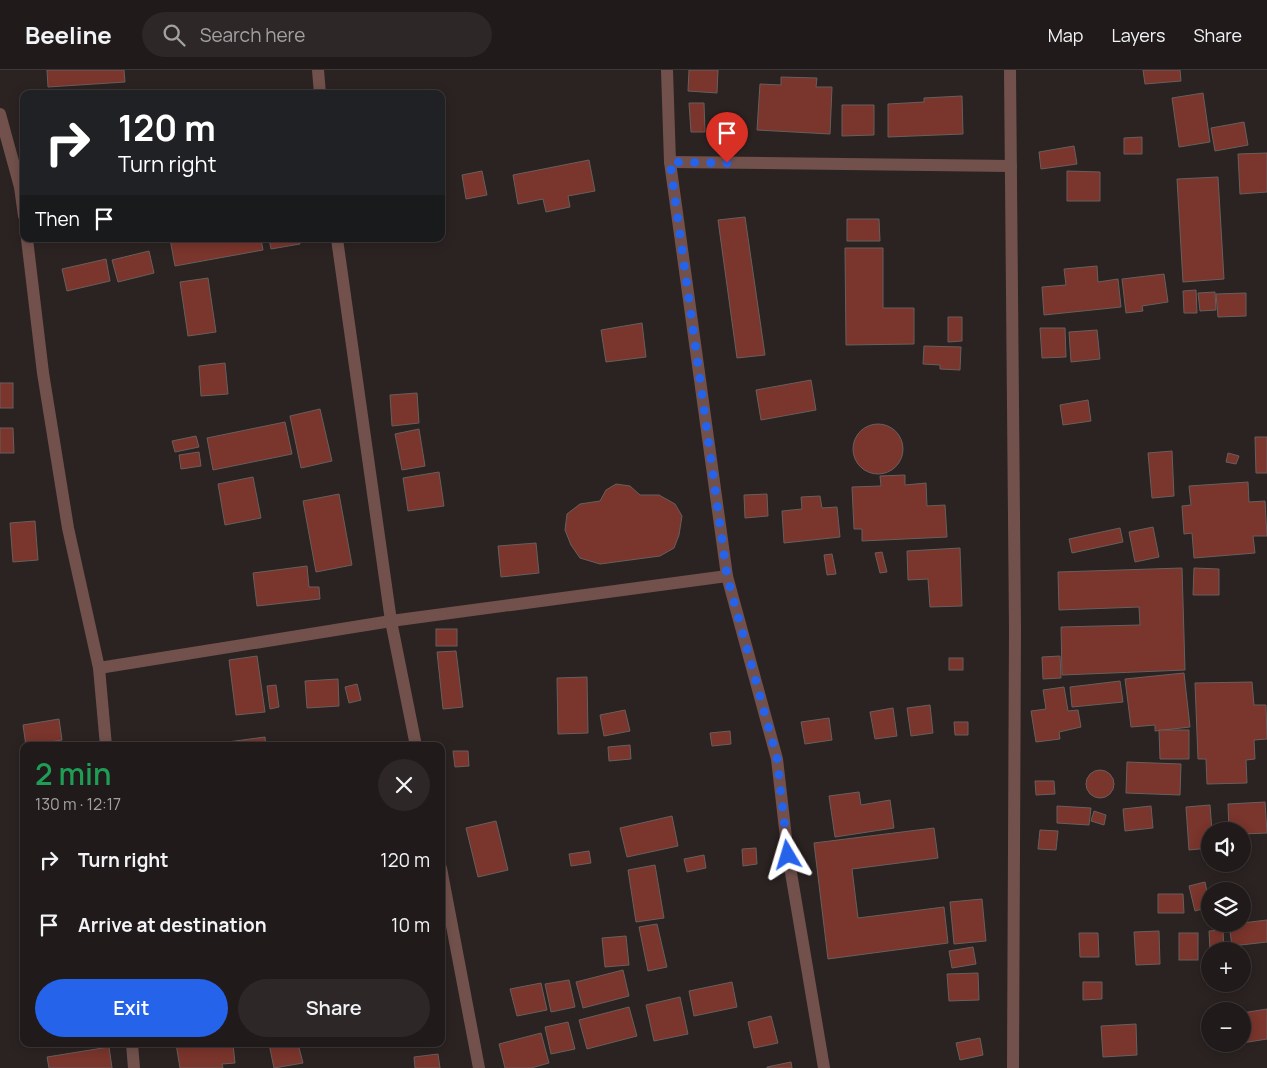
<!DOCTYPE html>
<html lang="en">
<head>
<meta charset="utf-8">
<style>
  body { margin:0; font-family:Manrope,sans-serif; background:#2d2727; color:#f1f3f6; height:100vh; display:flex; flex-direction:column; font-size:19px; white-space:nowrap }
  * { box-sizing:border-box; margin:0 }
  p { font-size:16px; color:#a2a1a2 }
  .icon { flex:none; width:28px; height:28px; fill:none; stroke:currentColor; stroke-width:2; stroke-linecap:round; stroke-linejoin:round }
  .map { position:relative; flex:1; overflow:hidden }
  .panel { position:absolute; left:20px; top:672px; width:425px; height:305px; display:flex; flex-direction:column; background:#201a1a; border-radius:10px; box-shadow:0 2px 12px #0003,0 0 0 1px #3d3839 }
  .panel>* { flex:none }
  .hud { position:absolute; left:20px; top:20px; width:425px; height:152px; border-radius:10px; box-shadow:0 2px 12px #0003,0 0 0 1px #3d3839; background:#202124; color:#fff; overflow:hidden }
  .fabs { position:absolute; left:1201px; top:752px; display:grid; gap:10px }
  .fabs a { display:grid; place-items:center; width:50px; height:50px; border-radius:50%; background:#201a1a; box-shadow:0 2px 12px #0003,0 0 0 1px #3d3839; font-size:25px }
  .pin { position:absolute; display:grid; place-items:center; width:42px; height:42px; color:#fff; margin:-51px -21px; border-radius:50% 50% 50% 0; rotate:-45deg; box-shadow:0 0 5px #0007 }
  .pin .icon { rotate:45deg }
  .me { position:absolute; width:55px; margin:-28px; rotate:353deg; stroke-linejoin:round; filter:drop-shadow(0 0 4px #0008) }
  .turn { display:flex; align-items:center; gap:18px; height:105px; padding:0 15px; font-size:22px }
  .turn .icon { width:65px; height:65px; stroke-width:2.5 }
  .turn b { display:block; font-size:35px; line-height:42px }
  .then { display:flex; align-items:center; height:48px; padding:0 15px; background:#0003; gap:10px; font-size:19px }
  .round { display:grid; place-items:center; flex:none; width:52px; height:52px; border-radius:26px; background:#2d2727 }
  .summary { display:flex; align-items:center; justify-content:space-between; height:85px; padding:0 15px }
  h1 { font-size:30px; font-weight:600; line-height:38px; color:#1e9e55 }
  .cta { display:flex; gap:10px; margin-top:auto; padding:10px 15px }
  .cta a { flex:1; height:58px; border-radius:30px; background:#2563eb; color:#fff; font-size:20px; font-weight:600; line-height:58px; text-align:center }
  .cta a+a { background:#2d2727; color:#f1f3f6 }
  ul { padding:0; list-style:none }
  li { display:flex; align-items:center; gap:15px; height:65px; padding:0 15px }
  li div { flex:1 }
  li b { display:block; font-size:19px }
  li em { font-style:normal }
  header { display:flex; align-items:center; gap:30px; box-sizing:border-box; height:70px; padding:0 25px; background:#201a1a; border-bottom:1px solid #3d3839 }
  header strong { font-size:24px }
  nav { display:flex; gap:28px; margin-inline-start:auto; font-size:18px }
  .search { width:350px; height:45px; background:#2d2727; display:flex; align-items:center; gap:12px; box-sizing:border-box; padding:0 18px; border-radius:28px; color:#a2a1a2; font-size:19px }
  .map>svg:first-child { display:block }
</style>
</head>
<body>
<header>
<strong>Beeline</strong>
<div class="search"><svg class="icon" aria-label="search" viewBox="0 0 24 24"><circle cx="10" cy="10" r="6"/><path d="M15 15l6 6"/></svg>Search here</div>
<nav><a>Map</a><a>Layers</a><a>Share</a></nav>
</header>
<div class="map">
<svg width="1267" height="998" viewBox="0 0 1267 998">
  <rect width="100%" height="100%" fill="#2b2322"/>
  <g fill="#7a352c" stroke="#685f5d">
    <polygon points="47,0 124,0 125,12 48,17"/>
    <polygon points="689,0 718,0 717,23 688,21"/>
    <polygon points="1143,0 1180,0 1181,11 1145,14"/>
    <polygon points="781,7 817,8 816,17 832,17 830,64 757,60 760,14 781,15"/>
    <polygon points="1203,23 1210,72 1179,77 1172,28"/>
    <polygon points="962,26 963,64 888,67 888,34 924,32 924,28"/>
    <polygon points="689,33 704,33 705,62 691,62"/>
    <polygon points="842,35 874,35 874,65 842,66"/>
    <polygon points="1244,52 1248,75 1215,81 1211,58"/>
    <polygon points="1142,67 1142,84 1124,84 1124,68"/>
    <polygon points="1074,76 1077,94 1041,99 1039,82"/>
    <polygon points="1267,83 1267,122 1240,124 1238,84"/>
    <polygon points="589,90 595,121 568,126 570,137 546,142 543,129 518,134 513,105"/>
    <polygon points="482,101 487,125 466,129 462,105"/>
    <polygon points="1067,101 1100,102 1100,131 1067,131"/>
    <polygon points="1218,107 1224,209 1183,212 1177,109"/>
    <polygon points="745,147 765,285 737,288 718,150"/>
    <polygon points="847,149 879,149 880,171 847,171"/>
    <polygon points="170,169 261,169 263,180 175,196"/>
    <polygon points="269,169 299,169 300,174 271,179"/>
    <polygon points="845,178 883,178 883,238 914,238 914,274 846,275"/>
    <polygon points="149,181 154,203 118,212 112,190"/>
    <polygon points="106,189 110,211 67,221 62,199"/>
    <polygon points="1097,196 1098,212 1118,209 1121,237 1044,245 1042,217 1066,215 1064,199"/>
    <polygon points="1164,204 1168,232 1142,236 1143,241 1126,243 1122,209"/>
    <polygon points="208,208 216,262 188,266 180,212"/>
    <polygon points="1196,220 1197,243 1184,243 1183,221"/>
    <polygon points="1215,222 1216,240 1200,241 1198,223"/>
    <polygon points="1246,223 1246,246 1218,247 1216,224"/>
    <polygon points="948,247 962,247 962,271 948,272"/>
    <polygon points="642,253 646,287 606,292 601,260"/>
    <polygon points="1040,258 1065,258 1066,287 1042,288"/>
    <polygon points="1097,260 1100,289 1071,292 1069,262"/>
    <polygon points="924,276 961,277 960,300 940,299 940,295 923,294"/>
    <polygon points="225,293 228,324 201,326 199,296"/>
    <polygon points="811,310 816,340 761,350 756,320"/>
    <rect x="0" y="313" width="13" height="25"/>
    <polygon points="417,323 419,353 392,356 390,325"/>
    <polygon points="1088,330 1091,351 1063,355 1060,335"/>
    <polygon points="320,339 332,391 301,398 290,346"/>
    <polygon points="285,352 292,384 213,400 207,368"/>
    <circle cx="878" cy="379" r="25"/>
    <polygon points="0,358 13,358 14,383 0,383"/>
    <polygon points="419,359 425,396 402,400 395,364"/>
    <polygon points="196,366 199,377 175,382 172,371"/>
    <polygon points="1255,367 1267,367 1267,403 1256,403"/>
    <polygon points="1172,381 1174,426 1152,428 1148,383"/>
    <polygon points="199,382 201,396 181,399 179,385"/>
    <polygon points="1228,383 1239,386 1236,394 1226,392"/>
    <polygon points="439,402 444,436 408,441 403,408"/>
    <polygon points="905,405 905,415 926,413 927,436 945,435 947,467 862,471 862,459 854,459 852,417 881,416 880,406"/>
    <polygon points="253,407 261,448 225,455 218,414"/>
    <polygon points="1248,412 1249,432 1265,431 1267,466 1253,466 1255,483 1194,488 1192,463 1184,464 1182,436 1191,435 1189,416"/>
    <polygon points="616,414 630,416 640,425 659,425 675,434 682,446 679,465 674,478 660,486 600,494 580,488 571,475 565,460 567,444 580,434 600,431 606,420"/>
    <polygon points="339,424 352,495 316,502 303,431"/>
    <polygon points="767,424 768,446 745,448 744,425"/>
    <polygon points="820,426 822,438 837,437 840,467 784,473 782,441 802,439 801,427"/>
    <polygon points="35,451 38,490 13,492 10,453"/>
    <polygon points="1153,457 1159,487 1135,492 1129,462"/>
    <polygon points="1120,458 1123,472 1072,483 1069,469"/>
    <polygon points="536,473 539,503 501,507 498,476"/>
    <polygon points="960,478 962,536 930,537 928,509 908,510 907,481"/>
    <polygon points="882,482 887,502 880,503 875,483"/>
    <polygon points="832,484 836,504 827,505 824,485"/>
    <polygon points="307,496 309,517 319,517 320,529 257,536 253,503"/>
    <polygon points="1182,498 1185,600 1062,605 1061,557 1140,555 1139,537 1059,540 1058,502"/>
    <polygon points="1194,498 1219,499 1219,525 1193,525"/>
    <rect x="436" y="559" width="21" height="17"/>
    <polygon points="456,581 463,637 443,639 437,582"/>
    <polygon points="257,586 265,642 236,645 229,590"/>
    <polygon points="1060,586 1061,608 1043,609 1042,587"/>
    <rect x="949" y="588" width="14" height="12"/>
    <polygon points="1184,603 1190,657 1155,661 1155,655 1131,657 1125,609"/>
    <polygon points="587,607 588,663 558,664 557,608"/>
    <polygon points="338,609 339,636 307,638 305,611"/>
    <polygon points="1120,611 1123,632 1072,637 1070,617"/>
    <polygon points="1252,612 1254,635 1266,635 1267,669 1254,670 1255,689 1246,690 1247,713 1207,714 1206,689 1198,689 1195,613"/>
    <polygon points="357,614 361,630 349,633 345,617"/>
    <polygon points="276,615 279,637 270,639 267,616"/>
    <polygon points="1064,617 1068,641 1078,640 1081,657 1059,662 1060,669 1036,672 1031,641 1046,639 1043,620"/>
    <polygon points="930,635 933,663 911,666 907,638"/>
    <polygon points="893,638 897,666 875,669 870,642"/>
    <polygon points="625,640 630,661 604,666 600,645"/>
    <polygon points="829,648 832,670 805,674 801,652"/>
    <polygon points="59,649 62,670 26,676 23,655"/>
    <polygon points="954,652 968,652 968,665 955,665"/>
    <polygon points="1159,660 1189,660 1189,689 1160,689"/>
    <polygon points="730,661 731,674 712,676 710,663"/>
    <polygon points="265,667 266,676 198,676"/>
    <polygon points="630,675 631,689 609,691 608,677"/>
    <polygon points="453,681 468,681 469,696 455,697"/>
    <polygon points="1127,692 1181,694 1180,725 1126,723"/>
    <circle cx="1100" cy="714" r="14"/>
    <polygon points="1035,711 1054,711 1055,724 1036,725"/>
    <polygon points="859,722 861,735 890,730 894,758 835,767 829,726"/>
    <polygon points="1265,732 1267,763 1242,764 1242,761 1229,761 1228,734"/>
    <polygon points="1210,735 1212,761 1210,761 1210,778 1189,780 1186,737"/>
    <polygon points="1057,736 1091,738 1089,755 1057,753"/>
    <polygon points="1151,736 1153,758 1125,761 1123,739"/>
    <polygon points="1094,741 1106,745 1104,755 1091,751"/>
    <polygon points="672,746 678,776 627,787 620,758"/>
    <polygon points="496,751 508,800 478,807 466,758"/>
    <polygon points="934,758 938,788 852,799 858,848 944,837 948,873 828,889 814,773"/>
    <polygon points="1040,760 1058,761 1056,780 1038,779"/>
    <polygon points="756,778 757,794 743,796 742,779"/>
    <polygon points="589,781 591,793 571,796 569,784"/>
    <polygon points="704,785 706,798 687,802 684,789"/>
    <polygon points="655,795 664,848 636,852 628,800"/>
    <polygon points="1205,812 1210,837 1195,841 1189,816"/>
    <polygon points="1158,824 1183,824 1184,843 1158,843"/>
    <polygon points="982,829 986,871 954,874 950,832"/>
    <polygon points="1267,850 1267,872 1232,876 1229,854 1242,854 1242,853"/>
    <polygon points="657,854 667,897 648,901 639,857"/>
    <polygon points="1223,860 1224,881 1210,881 1209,861"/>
    <polygon points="1159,861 1160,894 1136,895 1134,862"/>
    <polygon points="1079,863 1098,863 1099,887 1080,887"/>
    <rect x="1179" y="863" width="19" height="27"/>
    <polygon points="626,866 629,895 605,897 602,868"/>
    <polygon points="973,877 976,894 952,898 949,881"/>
    <polygon points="1207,887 1210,887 1210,913 1208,913"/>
    <polygon points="623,900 629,926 583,938 576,912"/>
    <polygon points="978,903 979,930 949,931 947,904"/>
    <polygon points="569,910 575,937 551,942 545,914"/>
    <polygon points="732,912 737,937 694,946 689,921"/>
    <polygon points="1083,912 1102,912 1102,929 1083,930"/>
    <polygon points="541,913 547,940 517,946 510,919"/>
    <polygon points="680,927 688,964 654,971 646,935"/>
    <polygon points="629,937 637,966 587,979 579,950"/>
    <polygon points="1267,939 1267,969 1242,973 1242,943"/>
    <polygon points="771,946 778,973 754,978 748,952"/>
    <polygon points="568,952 575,979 551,984 545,957"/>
    <polygon points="1136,954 1137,985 1103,987 1101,956"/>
    <polygon points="541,963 549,993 531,998 505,998 499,974"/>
    <polygon points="980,968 983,985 960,990 956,973"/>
    <polygon points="176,974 233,974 235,993 222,994 223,998 180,998"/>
    <polygon points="269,974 298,974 303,993 274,998"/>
    <polygon points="109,977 112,998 49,998 47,987"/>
    <polygon points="438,984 440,998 415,998 414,987"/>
    <polygon points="791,992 792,998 767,998 767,997"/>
  </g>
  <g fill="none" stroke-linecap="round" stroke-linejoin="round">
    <g stroke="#72514c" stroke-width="12">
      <polyline points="318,0 320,24"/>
      <polyline points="667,0 670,92 727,506 777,689 788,785 824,998"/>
      <polyline points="1010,0 1015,559 1013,998"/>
      <polyline points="0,44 20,117 24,146"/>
      <polyline points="670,92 1011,96"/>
      <polyline points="27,169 43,303 68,458 99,598 106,676"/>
      <polyline points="337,169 391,551 416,676"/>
      <polyline points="99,598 391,551 727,506"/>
      <polyline points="441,798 479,998"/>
      <polyline points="132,974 134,998"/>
    </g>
  </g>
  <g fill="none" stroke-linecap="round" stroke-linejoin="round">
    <polyline stroke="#2563eb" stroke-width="9" stroke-dasharray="0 16.2" points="727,93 670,92 727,506 777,688 788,785"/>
  </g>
</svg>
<div class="fabs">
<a><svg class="icon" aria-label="sound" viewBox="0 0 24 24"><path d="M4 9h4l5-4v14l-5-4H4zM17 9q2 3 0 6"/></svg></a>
<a><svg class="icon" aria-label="layers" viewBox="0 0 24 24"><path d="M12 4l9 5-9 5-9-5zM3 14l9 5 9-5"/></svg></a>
<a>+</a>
<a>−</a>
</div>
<div class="pin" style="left:727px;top:93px;background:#d93025"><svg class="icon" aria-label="arrive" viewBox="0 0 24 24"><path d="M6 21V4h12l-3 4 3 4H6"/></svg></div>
<svg class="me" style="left:788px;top:785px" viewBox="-20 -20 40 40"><path d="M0-17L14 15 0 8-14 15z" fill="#2563eb" stroke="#fff" stroke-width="4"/></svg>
<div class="hud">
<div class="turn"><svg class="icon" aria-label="right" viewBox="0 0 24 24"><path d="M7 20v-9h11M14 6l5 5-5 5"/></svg><div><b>120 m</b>Turn right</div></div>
<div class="then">Then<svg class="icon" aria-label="arrive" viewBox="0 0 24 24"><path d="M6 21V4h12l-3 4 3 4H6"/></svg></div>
</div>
<section class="panel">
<div class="summary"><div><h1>2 min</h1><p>130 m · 12:17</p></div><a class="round"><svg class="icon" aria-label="close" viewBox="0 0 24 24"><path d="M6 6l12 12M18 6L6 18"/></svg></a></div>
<ul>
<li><svg class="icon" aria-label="right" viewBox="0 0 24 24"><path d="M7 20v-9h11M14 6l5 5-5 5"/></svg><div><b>Turn right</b></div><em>120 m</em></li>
<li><svg class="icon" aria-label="arrive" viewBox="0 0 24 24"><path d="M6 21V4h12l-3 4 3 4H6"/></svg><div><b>Arrive at destination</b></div><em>10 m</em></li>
</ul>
<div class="cta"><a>Exit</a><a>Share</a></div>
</section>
</div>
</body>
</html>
